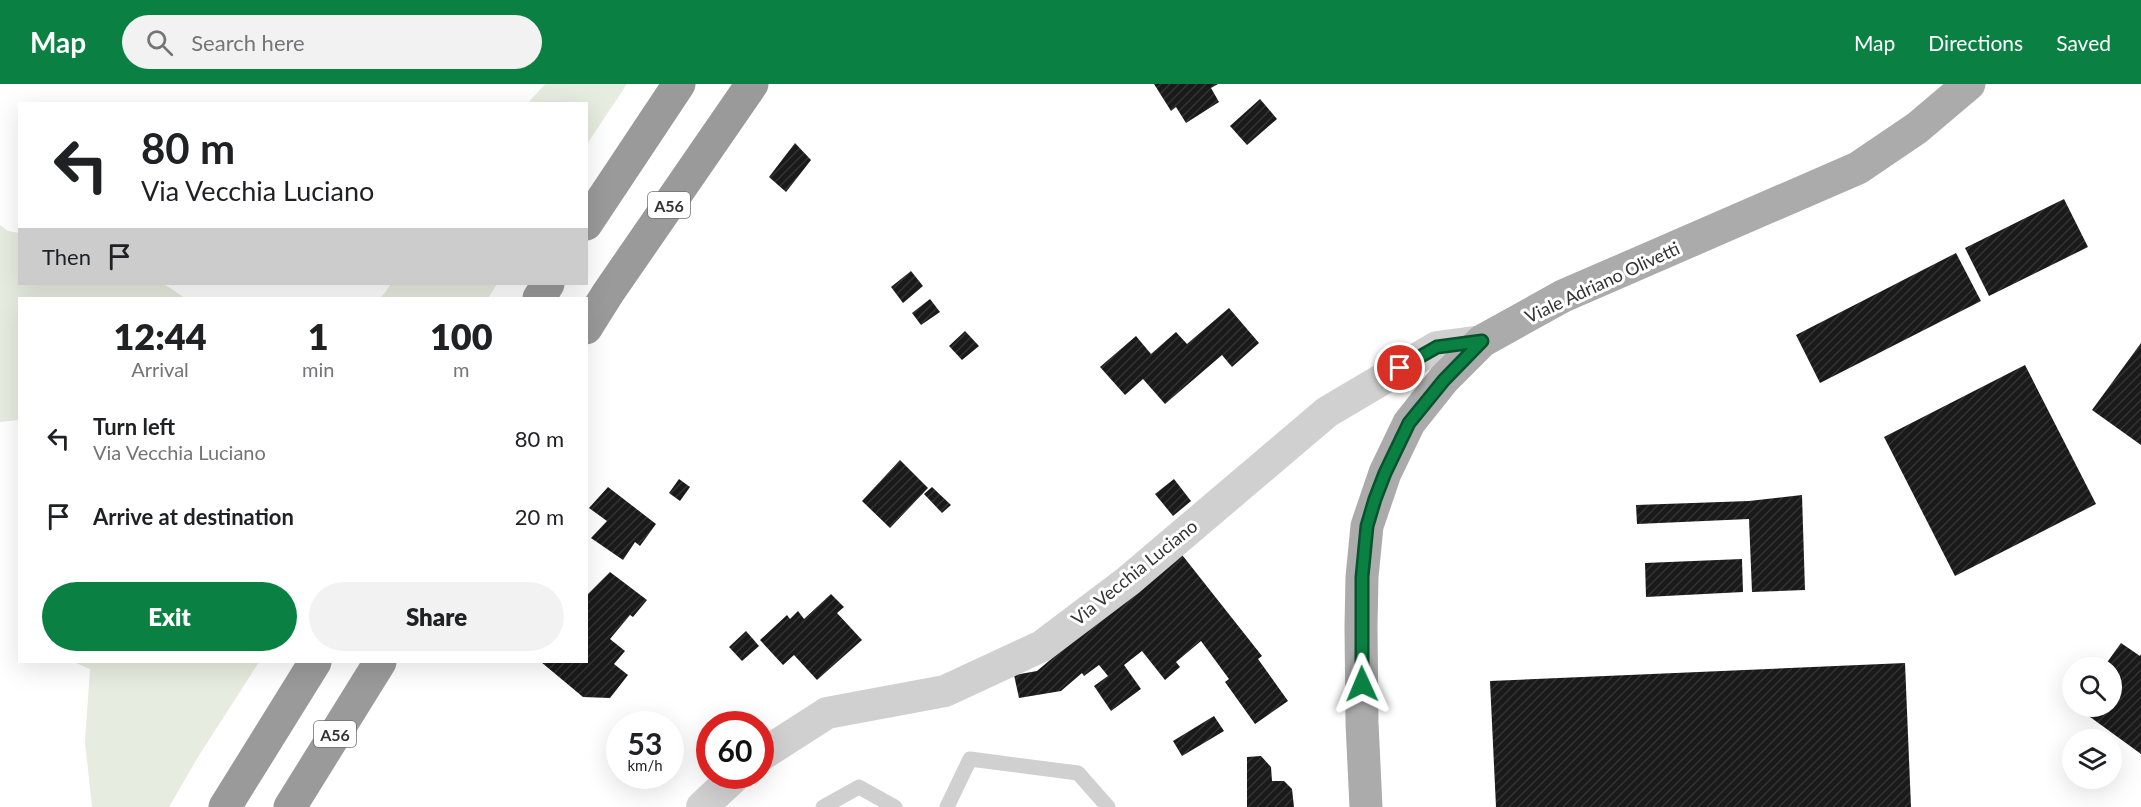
<!DOCTYPE html>
<html lang="en">
<head>
<meta charset="utf-8">
<style>
  body { margin:0; font-family:Lato,sans-serif; background:#f2f2f2; color:#202124; height:100vh; display:flex; flex-direction:column; font-size:22px; white-space:nowrap }
  * { box-sizing:border-box; margin:0 }
  p { font-size:20px; color:#757577 }
  .icon { flex:none; width:33px; height:33px; fill:none; stroke:currentColor; stroke-width:2; stroke-linecap:round; stroke-linejoin:round }
  .map { position:relative; flex:1; overflow:hidden }
  .sheet { position:absolute; left:18px; top:213px; width:570px; height:366px; display:flex; flex-direction:column; background:#fff; border-radius:0px; box-shadow:0 6px 24px #0002 }
  .sheet>* { flex:none }
  .guide { position:absolute; left:18px; top:18px; width:570px; height:183px; border-radius:0px; box-shadow:0 6px 24px #0002; background:#fff; color:#202124; overflow:hidden }
  .tools { position:absolute; left:2062px; top:573px; display:grid; gap:12px }
  .tools a { display:grid; place-items:center; width:60px; height:60px; border-radius:50%; background:#fff; box-shadow:0 6px 24px #0002; font-size:30px }
  .speed { position:absolute; left:606px; top:627px; display:flex; gap:12px; font-size:30px; font-weight:700; text-align:center }
  .speed>* { display:grid; place-content:center; width:78px; height:78px; border-radius:50%; background:#fff; box-shadow:0 6px 24px #0002; line-height:1 }
  .speed small { font-size:15px; font-weight:400 }
  .speed .limit { border:9px solid #d22; background:#fff; color:#111 }
  .pin { position:absolute; display:grid; place-items:center; width:51px; height:51px; color:#fff; margin:-26px; border:3px solid #fff; border-radius:50%; box-shadow:0 2px 6px #0007 }
  .me { position:absolute; width:66px; margin:-33px; rotate:359deg; stroke-linejoin:round; filter:drop-shadow(0 0 4px #0008) }
  .turn { display:flex; align-items:center; gap:21px; height:126px; padding:0 24px; font-size:27px }
  .turn .icon { width:78px; height:78px; stroke-width:2.5 }
  .turn b { display:block; font-size:42px; line-height:51px }
  .then { display:flex; align-items:center; height:57px; padding:0 24px; background:#0003; gap:12px; font-size:22px }
  .eta { display:flex; justify-content:space-evenly; align-items:center; height:102px; text-align:center }
  .eta b { font-size:36px; font-weight:800; line-height:42px }
  .primary-button { display:flex; gap:12px; margin-top:auto; padding:12px 24px }
  .primary-button a { flex:1; height:69px; border-radius:36px; background:#0b8043; color:#fff; font-size:24px; font-weight:800; line-height:69px; text-align:center }
  .primary-button a+a { background:#f2f2f2; color:#202124 }
  ul { padding:0; list-style:none }
  li { display:flex; align-items:center; gap:18px; height:78px; padding:0 24px }
  li div { flex:1 }
  li b { display:block; font-size:22px }
  li em { font-style:normal }
  header { display:flex; align-items:center; gap:36px; box-sizing:border-box; height:84px; padding:0 30px; background:#0b8043; color:#fff }
  header strong { font-size:28px }
  nav { display:flex; gap:33px; margin-inline-start:auto; font-size:21px }
  .search { width:420px; height:54px; background:#f2f2f2; display:flex; align-items:center; gap:15px; box-sizing:border-box; padding:0 21px; border-radius:33px; color:#757577; font-size:22px }
  .map>svg:first-child { display:block }
</style>
</head>
<body>
<header>
<strong>Map</strong>
<div class="search"><svg class="icon" aria-label="search" viewBox="0 0 24 24"><circle cx="10" cy="10" r="6"/><path d="M15 15l6 6"/></svg>Search here</div>
<nav><a>Map</a><a>Directions</a><a>Saved</a></nav>
</header>
<div class="map">
<svg width="2141" height="723" viewBox="0 0 2141 723">
  <defs>
    <pattern id="building-hatch" width="6" height="6" patternUnits="userSpaceOnUse" patternTransform="scale(1.5)"><rect width="6" height="6" fill="#1a1a1a"/><path d="M-1 1l2-2M0 6l6-6M5 7l2-2" fill="none" stroke="#333"/></pattern>
  </defs>
  <rect width="100%" height="100%" fill="#fff"/>
  <g fill="#e6ecdf">
    <polygon points="545,0 627,0 587,60 586,20 528,19"/>
    <polygon points="0,141 8,147 19,149 20,200 164,200 185,214 20,214 19,336 0,338"/>
    <polygon points="391,200 497,200 488,214 381,214"/>
    <polygon points="74,578 259,578 198,673 169,723 92,723 85,658 90,585"/>
  </g>
  <g fill="url(#building-hatch)">
    <polygon points="1154,0 1218,0 1211,4 1219,18 1186,39 1176,23 1171,27"/>
    <polygon points="1260,15 1277,35 1247,61 1230,42"/>
    <polygon points="795,59 811,76 786,108 769,93"/>
    <polygon points="2064,115 2088,163 1989,212 1965,164"/>
    <polygon points="1956,169 1981,217 1820,299 1796,251"/>
    <polygon points="911,187 923,202 903,219 891,203"/>
    <polygon points="930,215 940,228 921,241 912,229"/>
    <polygon points="1229,224 1259,259 1232,283 1222,271 1165,320 1143,295 1125,311 1100,283 1136,252 1151,270 1176,248 1187,260"/>
    <polygon points="965,247 979,262 962,276 949,262"/>
    <polygon points="2141,259 2141,361 2092,326"/>
    <polygon points="2025,281 2096,420 1955,492 1884,353"/>
    <polygon points="900,376 928,404 890,444 862,417"/>
    <polygon points="679,395 690,403 680,417 669,409"/>
    <polygon points="1174,395 1191,417 1173,432 1155,410"/>
    <polygon points="608,403 656,440 640,462 635,458 623,476 591,454 607,437 589,424"/>
    <polygon points="932,403 951,421 942,429 924,410"/>
    <polygon points="1802,411 1805,506 1752,508 1749,435 1637,440 1636,421 1749,417"/>
    <polygon points="1179,467 1262,572 1258,575 1288,617 1255,640 1225,598 1229,595 1201,557 1176,578 1180,583 1165,596 1142,567 1124,581 1141,605 1111,627 1094,602 1108,592 1099,581 1084,592 1082,589 1061,607 1019,614 1014,591 1037,587"/>
    <polygon points="1742,475 1743,508 1646,513 1645,479"/>
    <polygon points="610,488 647,516 633,533 630,531 610,555 625,567 614,580 628,591 610,614 583,613 541,578 586,578 586,512"/>
    <polygon points="831,510 844,523 837,529 862,556 817,596 794,571 783,581 760,556 787,531 790,535 798,527 804,535"/>
    <polygon points="746,547 759,562 742,577 729,563"/>
    <polygon points="2121,559 2140,572 2141,570 2141,670 2075,622 2112,622 2112,584 2103,584"/>
    <polygon points="1905,579 1911,723 1496,723 1490,597"/>
    <polygon points="1214,632 1224,647 1182,672 1173,657"/>
    <polygon points="1261,672 1271,683 1272,697 1284,697 1292,705 1294,723 1247,723 1247,673"/>
  </g>
  <g fill="none" stroke-linecap="round" stroke-linejoin="round">
    <g stroke="#d0d0d0" stroke-width="15">
      <polyline points="823,723 859,703 895,723"/>
      <polyline points="947,723 970,675 1078,689 1108,723"/>
    </g>
    <g stroke="#d0d0d0" stroke-width="32">
      <polyline points="760,672 827,629 945,607 1042,562 1128,497 1327,328 1437,263 1482,257"/>
      <polyline points="702,723 735,692"/>
    </g>
    <polyline stroke="#ababab" stroke-width="33" points="1366,723 1362,639 1361,542 1362,493 1367,442 1385,389 1409,339 1444,295 1482,257 1563,212 1858,84 1917,44 1969,0"/>
    <g stroke="#9a9a9a" stroke-width="33">
      <polyline points="586,140 679,0"/>
      <polyline points="539,214 548,200"/>
      <polyline points="586,244 608,209 752,0"/>
      <polyline points="225,723 315,578"/>
      <polyline points="290,723 380,578"/>
    </g>
  </g>
  <g fill="none" stroke-linecap="round" stroke-linejoin="round">
    <defs>
      <polyline id="route" points="1362,600 1362,493 1367,442 1375,415 1385,389 1409,339 1444,296 1482,257 1437,263 1400,284"/>
    </defs>
    <use href="#route" stroke="#07532c" stroke-width="15"/>
    <use href="#route" stroke="#0b8043" stroke-width="10"/>
  </g>
  <g text-anchor="middle" dominant-baseline="central" stroke-width="6" stroke-linejoin="round" paint-order="stroke">
    <g fill="#fff" stroke="#707070" stroke-width="1.5">
      <rect x="648" y="108" width="42" height="26" rx="4.5"/>
      <rect x="314" y="637" width="42" height="26" rx="4.5"/>
    </g>
    <g font-size="16" font-weight="bold" fill="#333">
      <text x="669" y="121">A56</text>
      <text x="335" y="650">A56</text>
    </g>
    <g font-size="18" fill="#333" stroke="#fff">
      <text transform="translate(1602 198) rotate(-25)">Viale Adriano Olivetti</text>
      <text transform="translate(1134 488) rotate(-39)">Via Vecchia Luciano</text>
    </g>
  </g>
</svg>
<div class="tools">
<a><svg class="icon" aria-label="search" viewBox="0 0 24 24"><circle cx="10" cy="10" r="6"/><path d="M15 15l6 6"/></svg></a>
<a><svg class="icon" aria-label="layers" viewBox="0 0 24 24"><path d="M12 4l9 5-9 5-9-5zM3 14l9 5 9-5"/></svg></a>
</div>
<div class="speed"><div>53<small>km/h</small></div><div class="limit">60</div></div>
<div class="pin" style="left:1400px;top:284px;background:#d93025"><svg class="icon" aria-label="arrive" viewBox="0 0 24 24"><path d="M6 21V4h12l-3 4 3 4H6"/></svg></div>
<svg class="me" style="left:1362px;top:600px" viewBox="-20 -20 40 40"><path d="M0-17L14 15 0 8-14 15z" fill="#0b8043" stroke="#fff" stroke-width="4"/></svg>
<div class="guide">
<div class="turn"><svg class="icon" aria-label="left" viewBox="0 0 24 24"><path d="M17 20v-9H6M10 6l-5 5 5 5"/></svg><div><b>80 m</b>Via Vecchia Luciano</div></div>
<div class="then">Then<svg class="icon" aria-label="arrive" viewBox="0 0 24 24"><path d="M6 21V4h12l-3 4 3 4H6"/></svg></div>
</div>
<section class="sheet">
<div class="eta">
<div><b>12:44</b><p>Arrival</p></div>
<div><b>1</b><p>min</p></div>
<div><b>100</b><p>m</p></div>
</div>
<ul>
<li><svg class="icon" aria-label="left" viewBox="0 0 24 24"><path d="M17 20v-9H6M10 6l-5 5 5 5"/></svg><div><b>Turn left</b><p>Via Vecchia Luciano</p></div><em>80 m</em></li>
<li><svg class="icon" aria-label="arrive" viewBox="0 0 24 24"><path d="M6 21V4h12l-3 4 3 4H6"/></svg><div><b>Arrive at destination</b></div><em>20 m</em></li>
</ul>
<div class="primary-button"><a>Exit</a><a>Share</a></div>
</section>
</div>
</body>
</html>
